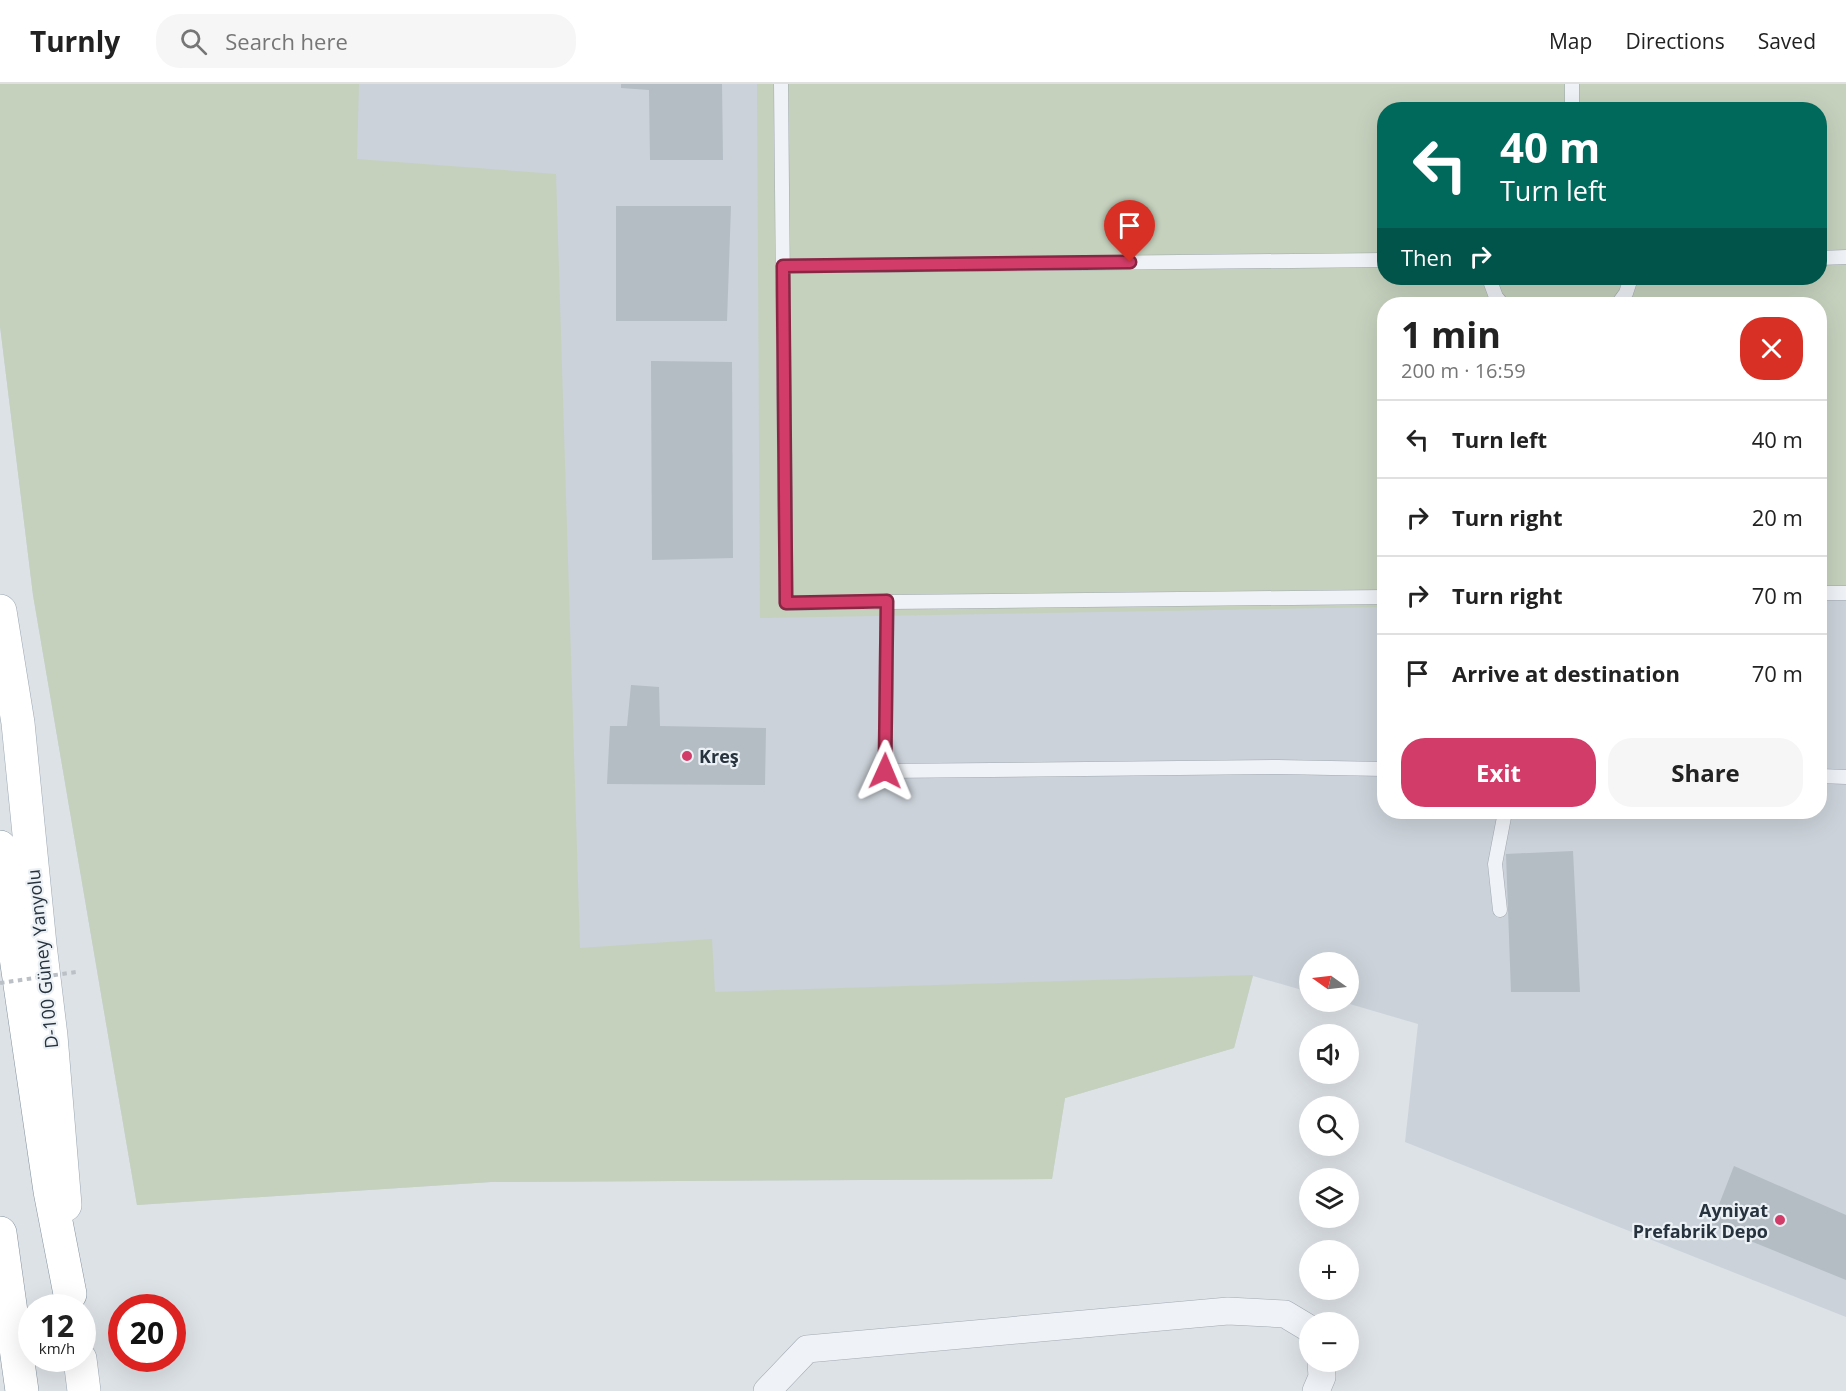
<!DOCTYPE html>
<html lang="en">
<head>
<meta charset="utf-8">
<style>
  body { margin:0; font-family:"Open Sans",sans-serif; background:#f6f6f6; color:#222; height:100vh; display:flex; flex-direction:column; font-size:22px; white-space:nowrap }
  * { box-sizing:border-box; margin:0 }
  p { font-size:20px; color:#767676 }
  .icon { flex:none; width:33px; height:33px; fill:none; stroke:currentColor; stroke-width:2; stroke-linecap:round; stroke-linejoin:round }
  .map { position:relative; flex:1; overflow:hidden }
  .drawer { position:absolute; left:1377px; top:213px; width:450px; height:522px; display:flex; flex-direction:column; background:#fff; border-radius:24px; box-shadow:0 6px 24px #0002 }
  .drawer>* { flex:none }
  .top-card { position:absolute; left:1377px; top:18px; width:450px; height:183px; border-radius:24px; box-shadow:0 6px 24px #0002; background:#00695c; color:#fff; overflow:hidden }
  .needle { width:39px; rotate:284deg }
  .controls { position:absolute; left:1299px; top:868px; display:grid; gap:12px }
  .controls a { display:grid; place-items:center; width:60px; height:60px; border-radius:50%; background:#fff; box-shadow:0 6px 24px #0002; font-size:30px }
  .speed { position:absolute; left:18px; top:1210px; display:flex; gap:12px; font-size:30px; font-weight:700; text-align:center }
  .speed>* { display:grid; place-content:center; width:78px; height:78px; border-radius:50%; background:#fff; box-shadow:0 6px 24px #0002; line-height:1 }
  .speed small { font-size:15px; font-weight:400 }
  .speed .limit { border:9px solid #d22; background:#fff; color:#111 }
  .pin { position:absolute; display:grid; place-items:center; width:51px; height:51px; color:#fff; margin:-62px -26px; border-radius:50% 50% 50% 0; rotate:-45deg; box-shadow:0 0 6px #0007 }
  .pin .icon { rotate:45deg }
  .me { position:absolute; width:66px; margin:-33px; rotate:1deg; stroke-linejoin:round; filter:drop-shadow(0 0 4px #0008) }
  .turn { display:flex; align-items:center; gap:21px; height:126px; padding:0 24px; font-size:27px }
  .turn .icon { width:78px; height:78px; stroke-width:2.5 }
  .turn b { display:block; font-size:42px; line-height:51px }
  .then { display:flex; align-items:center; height:57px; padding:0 24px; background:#0003; gap:12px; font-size:22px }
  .round { display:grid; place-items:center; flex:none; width:63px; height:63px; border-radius:24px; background:#f6f6f6 }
  .head { display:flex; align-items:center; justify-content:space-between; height:102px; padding:0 24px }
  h1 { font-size:36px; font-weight:700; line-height:45px }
  .cta { display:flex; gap:12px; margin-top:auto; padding:12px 24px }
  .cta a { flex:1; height:69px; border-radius:24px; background:#d23c68; color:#fff; font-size:24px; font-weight:700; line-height:69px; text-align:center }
  .cta a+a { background:#f6f6f6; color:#222 }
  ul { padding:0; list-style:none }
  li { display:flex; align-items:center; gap:18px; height:78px; padding:0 24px; border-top:2px solid #e0e0e0 }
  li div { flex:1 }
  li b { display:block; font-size:22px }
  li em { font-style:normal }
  header { display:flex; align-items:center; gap:36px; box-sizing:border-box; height:84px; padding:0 30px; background:#fff; border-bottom:2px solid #e0e0e0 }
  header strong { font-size:28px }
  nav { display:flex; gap:33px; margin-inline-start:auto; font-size:21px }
  .search { width:420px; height:54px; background:#f6f6f6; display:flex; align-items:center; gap:15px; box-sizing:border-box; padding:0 21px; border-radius:24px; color:#767676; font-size:22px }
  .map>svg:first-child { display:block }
</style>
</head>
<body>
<header>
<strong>Turnly</strong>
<div class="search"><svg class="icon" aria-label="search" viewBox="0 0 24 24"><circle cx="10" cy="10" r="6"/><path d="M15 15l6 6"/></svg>Search here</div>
<nav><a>Map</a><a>Directions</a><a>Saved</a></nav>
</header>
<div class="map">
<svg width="1846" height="1307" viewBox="0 0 1846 1307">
  <rect width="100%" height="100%" fill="#dde2e7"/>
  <path fill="#cbd2d9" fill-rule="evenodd" d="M0,0H1846V1233L1405,1058L1418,940L1343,918H1348V879H1310L1309,908L1253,892L1234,964L1065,1014L1052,1095L491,1098L137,1121L33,511L0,242ZM1384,26H1820V194H1384ZM1384,220H1820V728H1384Z"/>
  <g fill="#c5d1bd" fill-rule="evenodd">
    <polygon points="0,0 359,0 357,75 556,90 580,864 712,855 715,908 1253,891 1234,964 1065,1014 1052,1095 491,1098 137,1121 33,511 0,242"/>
    <path d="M757,0H1846V514L1820,515V220H1384V523L760,534ZM1384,26H1820V194H1384Z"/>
  </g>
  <g fill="#b4bcc4">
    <polygon points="621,0 722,0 723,76 650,76 649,6 621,4"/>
    <polygon points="616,122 731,122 727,237 616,237"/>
    <polygon points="651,277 732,278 733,474 652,476"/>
    <polygon points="631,601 659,603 660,642 766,644 765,701 607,700 610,642 627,642"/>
    <polygon points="1573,767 1580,908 1511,908 1506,770"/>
    <polygon points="1734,1082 1846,1131 1846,1196 1711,1141"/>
  </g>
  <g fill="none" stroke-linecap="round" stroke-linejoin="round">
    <defs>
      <g id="lane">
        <polyline points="781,0 786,519 1384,513"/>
        <polyline points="1572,26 1572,0"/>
        <polyline points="1820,174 1846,173"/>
        <polyline points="783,182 1384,176"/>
        <polyline points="1489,194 1496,213 1502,220"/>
        <polyline points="1618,220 1626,209 1631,194"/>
        <polyline points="1820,509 1846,509"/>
        <polyline points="887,517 885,687 1278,683 1384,685"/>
        <polyline points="1820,692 1846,693"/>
        <polyline points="1500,826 1495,780 1505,728"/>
      </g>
      <g id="street">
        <polyline points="767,1307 807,1265 1228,1227 1285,1230 1310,1245"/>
        <polyline points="1316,1307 1322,1293 1321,1278"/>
      </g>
      <g id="primary">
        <polyline points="0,527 18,639 40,861 51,952 65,1121"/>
        <polyline points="80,1275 84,1307"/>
      </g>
      <g id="highway">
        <polyline points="0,763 50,1107 70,1210"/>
        <polyline points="0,1149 22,1307"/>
      </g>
    </defs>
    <use href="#lane" stroke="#a2aab1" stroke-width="15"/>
    <use href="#street" stroke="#a2aab1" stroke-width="28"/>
    <use href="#primary" stroke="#9ca8b3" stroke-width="34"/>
    <use href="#highway" stroke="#84929e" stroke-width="34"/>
    <use href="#lane" stroke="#eff2f6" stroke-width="14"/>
    <use href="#street" stroke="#eff2f6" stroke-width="27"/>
    <use href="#primary" stroke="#fff" stroke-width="33"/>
    <use href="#highway" stroke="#fff" stroke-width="33"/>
    <polyline stroke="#bbc0c6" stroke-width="4" stroke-dasharray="4.5 4.5" stroke-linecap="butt" points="0,899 76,888"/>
  </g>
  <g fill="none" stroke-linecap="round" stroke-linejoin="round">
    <defs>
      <polyline id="route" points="885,687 887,517 786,519 783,182 1130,178"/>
    </defs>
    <use href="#route" stroke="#882744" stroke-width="15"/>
    <use href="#route" stroke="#d23c68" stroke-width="10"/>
  </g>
  <g fill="#d23c68" stroke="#ecf1f5" stroke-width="2">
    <circle cx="687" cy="672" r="6"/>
    <circle cx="1780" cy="1136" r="6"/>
  </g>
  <g text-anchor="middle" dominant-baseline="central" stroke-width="4.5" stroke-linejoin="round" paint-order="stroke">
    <g font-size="18" font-weight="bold" fill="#26323e" stroke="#ecf1f5" text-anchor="start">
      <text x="699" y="672">Kreş</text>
      <text x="1768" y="1126" text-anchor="end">Ayniyat<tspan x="1768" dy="21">Prefabrik Depo</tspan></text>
    </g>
    <g font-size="18" fill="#26323e" stroke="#ecf1f5">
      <text transform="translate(42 875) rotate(-96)">D-100 Güney Yanyolu</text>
    </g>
  </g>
</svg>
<div class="controls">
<a><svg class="needle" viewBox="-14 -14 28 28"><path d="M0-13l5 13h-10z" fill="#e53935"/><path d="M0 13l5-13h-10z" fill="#767676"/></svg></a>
<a><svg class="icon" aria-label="sound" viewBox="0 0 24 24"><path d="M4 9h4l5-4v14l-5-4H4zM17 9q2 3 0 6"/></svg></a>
<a><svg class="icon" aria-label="search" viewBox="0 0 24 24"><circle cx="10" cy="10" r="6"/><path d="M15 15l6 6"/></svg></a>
<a><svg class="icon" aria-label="layers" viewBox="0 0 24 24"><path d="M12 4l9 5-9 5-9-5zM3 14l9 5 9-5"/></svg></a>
<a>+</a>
<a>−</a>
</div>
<div class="speed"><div>12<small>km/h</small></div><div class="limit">20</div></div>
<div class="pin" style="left:1130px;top:178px;background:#d93025"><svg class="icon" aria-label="arrive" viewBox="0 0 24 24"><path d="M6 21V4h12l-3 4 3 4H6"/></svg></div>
<svg class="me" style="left:885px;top:687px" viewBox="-20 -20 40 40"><path d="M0-17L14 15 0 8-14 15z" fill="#d23c68" stroke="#fff" stroke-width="4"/></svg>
<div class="top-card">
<div class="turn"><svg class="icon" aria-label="left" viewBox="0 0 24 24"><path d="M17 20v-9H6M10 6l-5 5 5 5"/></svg><div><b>40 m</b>Turn left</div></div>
<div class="then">Then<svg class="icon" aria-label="right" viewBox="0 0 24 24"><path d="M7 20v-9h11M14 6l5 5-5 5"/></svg></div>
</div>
<section class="drawer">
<div class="head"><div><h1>1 min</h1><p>200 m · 16:59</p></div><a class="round" style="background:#d93025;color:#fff"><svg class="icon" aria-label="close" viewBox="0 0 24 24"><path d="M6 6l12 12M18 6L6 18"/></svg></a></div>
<ul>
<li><svg class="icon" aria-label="left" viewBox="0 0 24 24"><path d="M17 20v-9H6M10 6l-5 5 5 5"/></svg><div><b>Turn left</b></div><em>40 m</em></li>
<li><svg class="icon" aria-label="right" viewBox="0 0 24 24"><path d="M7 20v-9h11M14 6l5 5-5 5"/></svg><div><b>Turn right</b></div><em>20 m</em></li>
<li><svg class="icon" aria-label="right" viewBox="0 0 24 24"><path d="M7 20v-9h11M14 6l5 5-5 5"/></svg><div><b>Turn right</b></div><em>70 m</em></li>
<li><svg class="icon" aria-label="arrive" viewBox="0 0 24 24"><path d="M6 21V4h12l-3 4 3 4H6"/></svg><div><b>Arrive at destination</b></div><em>70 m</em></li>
</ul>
<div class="cta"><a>Exit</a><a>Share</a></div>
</section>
</div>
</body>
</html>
